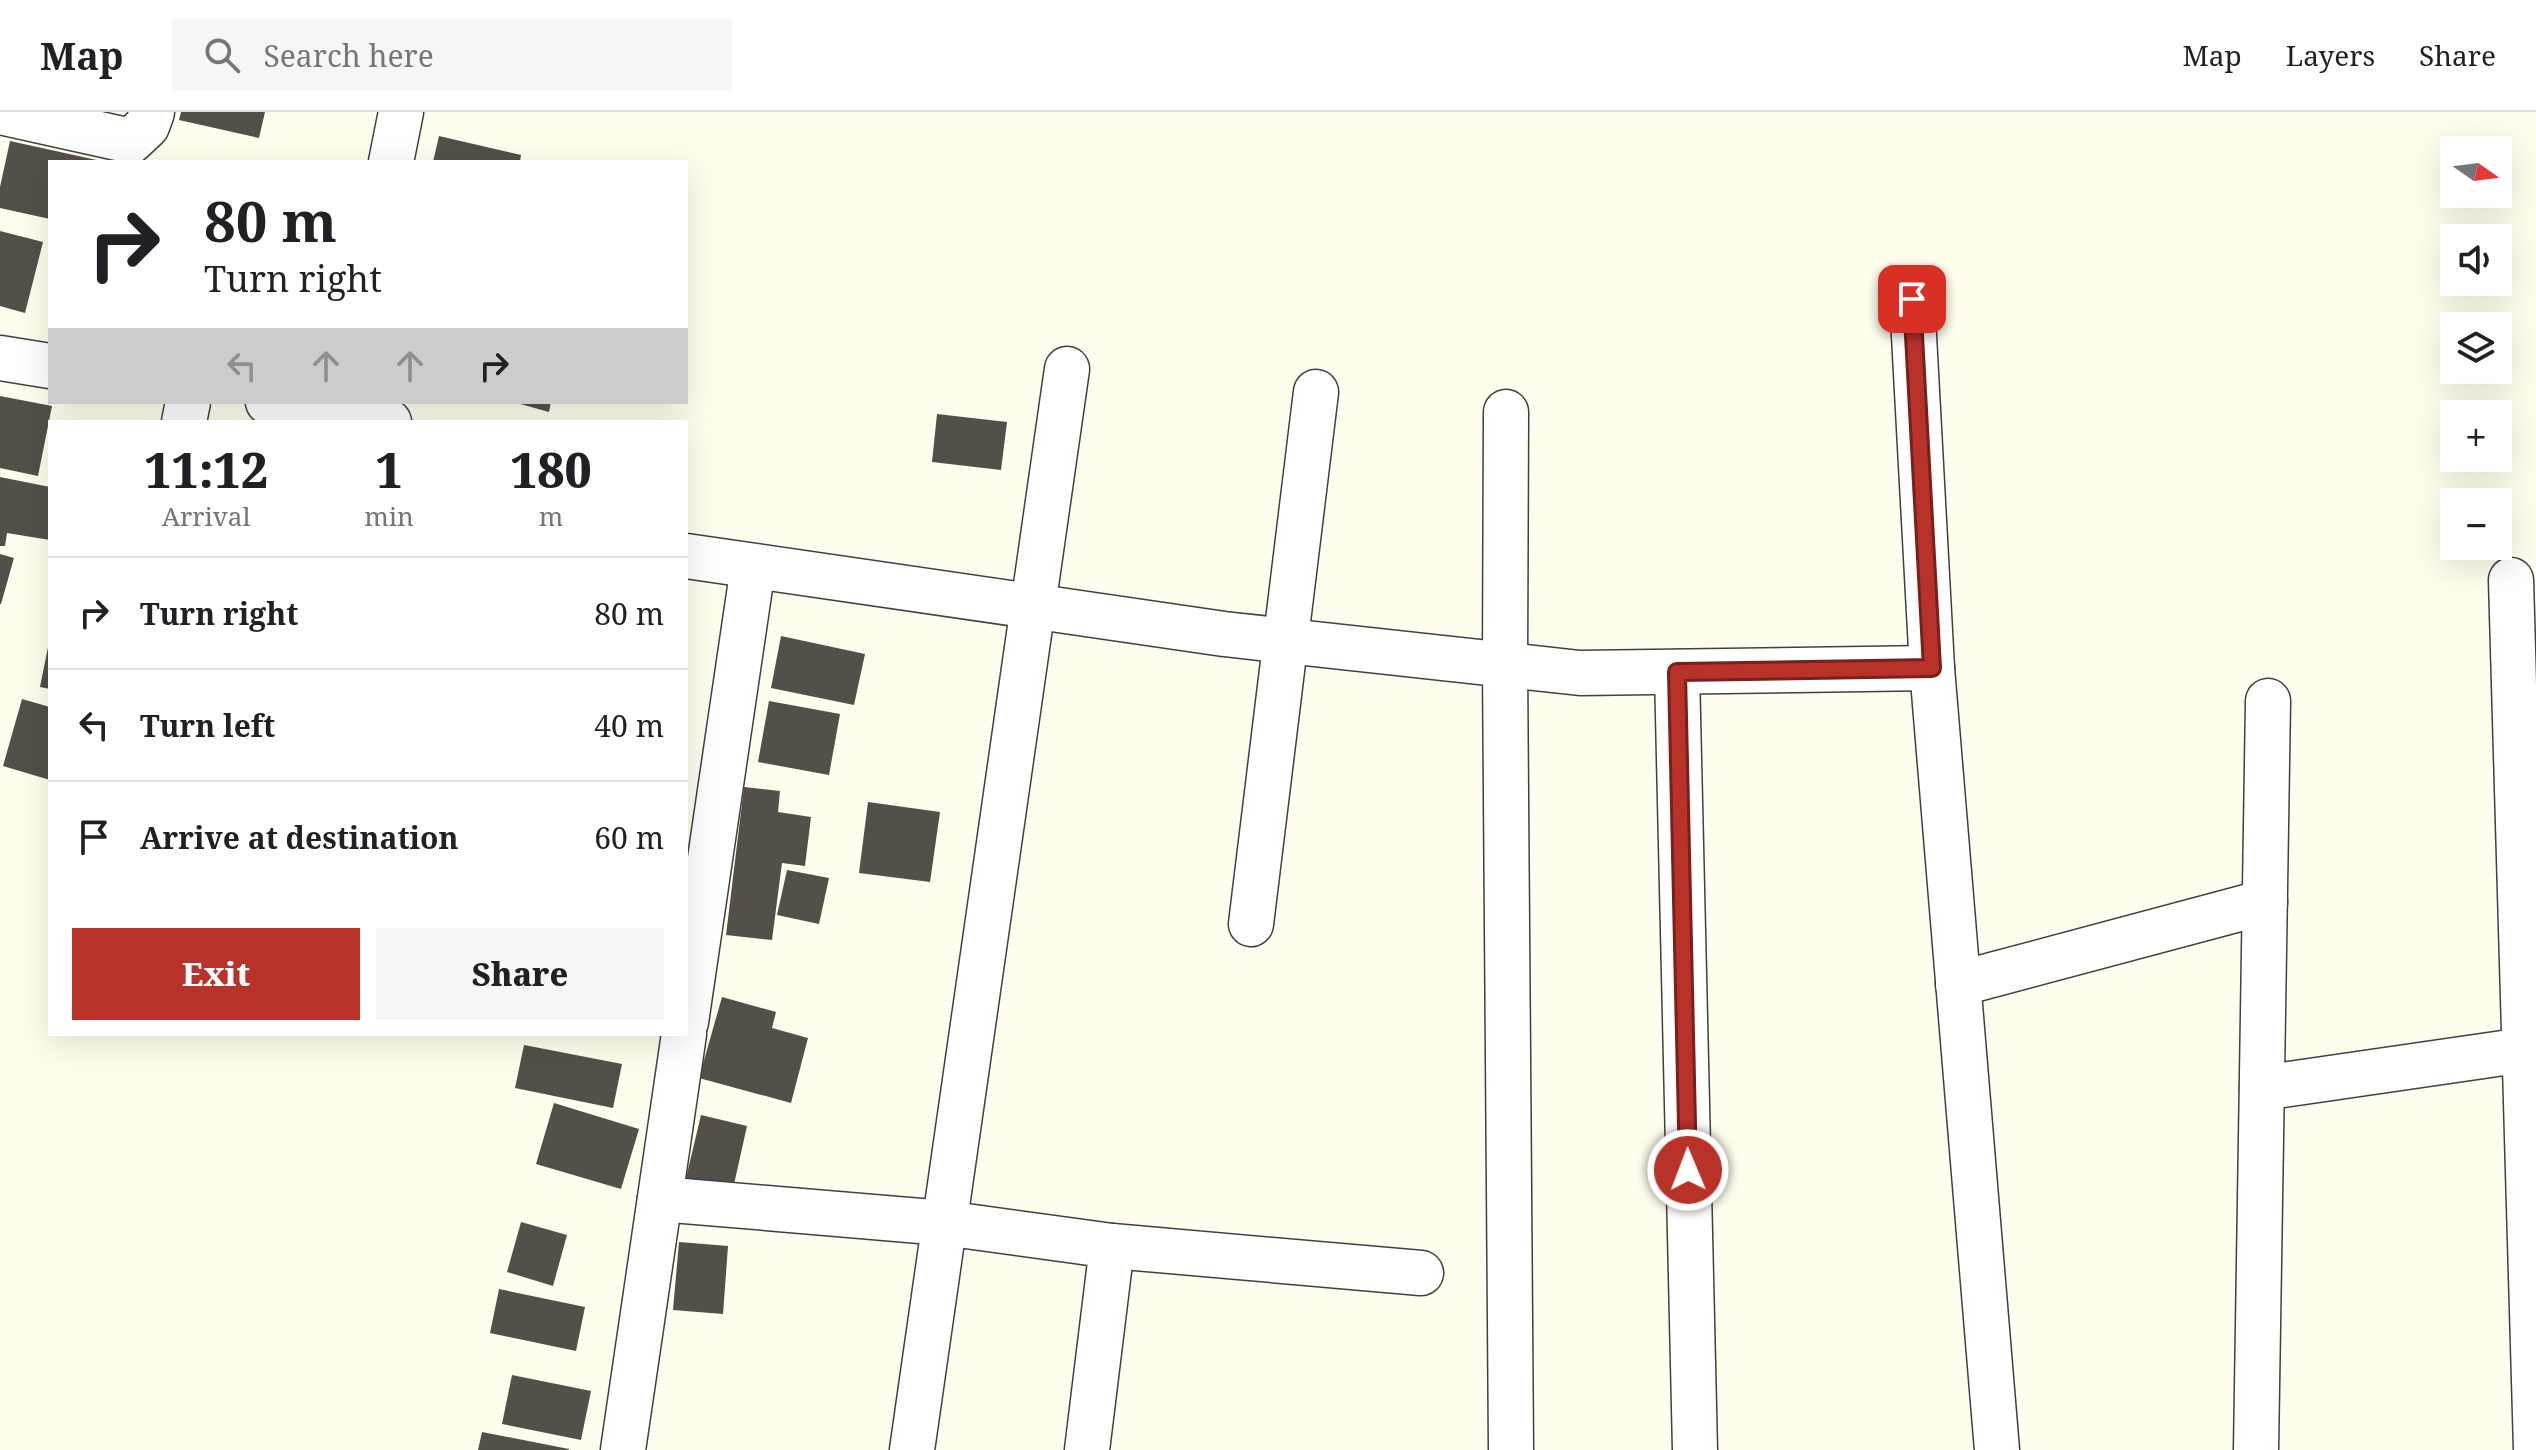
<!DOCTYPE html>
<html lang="en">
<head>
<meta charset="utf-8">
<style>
  body { margin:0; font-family:"Noto Serif",serif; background:#f6f6f6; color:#202124; height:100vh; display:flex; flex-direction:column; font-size:30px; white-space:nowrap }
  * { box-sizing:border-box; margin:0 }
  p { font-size:26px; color:#757577 }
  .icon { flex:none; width:44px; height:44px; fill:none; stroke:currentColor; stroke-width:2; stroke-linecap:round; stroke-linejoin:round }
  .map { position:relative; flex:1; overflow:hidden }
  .drawer { position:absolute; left:48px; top:308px; width:640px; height:616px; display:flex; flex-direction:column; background:#fff; border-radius:0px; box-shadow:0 8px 32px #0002 }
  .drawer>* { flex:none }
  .hud { position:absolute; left:48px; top:48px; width:640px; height:244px; border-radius:0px; box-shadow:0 8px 32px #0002; background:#fff; color:#202124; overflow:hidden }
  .needle { width:52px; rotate:104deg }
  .buttons { position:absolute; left:2440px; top:24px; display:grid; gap:16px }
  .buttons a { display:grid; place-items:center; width:72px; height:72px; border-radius:0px; background:#fff; box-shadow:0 8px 32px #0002; font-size:40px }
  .pin { position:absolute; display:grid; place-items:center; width:68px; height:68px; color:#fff; margin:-34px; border-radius:16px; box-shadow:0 4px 12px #0006 }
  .me { position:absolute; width:88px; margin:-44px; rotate:359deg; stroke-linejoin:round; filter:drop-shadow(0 0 6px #0008) }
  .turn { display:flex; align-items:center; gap:28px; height:168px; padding:0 24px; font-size:36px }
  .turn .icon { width:104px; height:104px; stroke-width:2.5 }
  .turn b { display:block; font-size:56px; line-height:68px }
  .lanes { display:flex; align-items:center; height:76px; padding:0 24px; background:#0003; justify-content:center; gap:40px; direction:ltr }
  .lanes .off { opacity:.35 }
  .eta { display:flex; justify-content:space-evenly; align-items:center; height:136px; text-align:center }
  .eta b { font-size:48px; font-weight:800; line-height:56px }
  .primary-button { display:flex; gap:16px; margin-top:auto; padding:16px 24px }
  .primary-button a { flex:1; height:92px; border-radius:0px; background:#b93229; color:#fff; font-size:32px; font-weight:800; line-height:92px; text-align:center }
  .primary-button a+a { background:#f6f6f6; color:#202124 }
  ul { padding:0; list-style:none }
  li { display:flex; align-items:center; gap:24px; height:112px; padding:0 24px; border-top:2px solid #e0e0e0 }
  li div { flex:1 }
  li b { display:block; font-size:30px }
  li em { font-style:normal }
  header { display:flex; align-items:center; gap:48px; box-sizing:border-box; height:112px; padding:0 40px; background:#fff; border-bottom:2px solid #e0e0e0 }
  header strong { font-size:38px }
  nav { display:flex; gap:44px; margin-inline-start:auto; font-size:28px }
  .search { width:560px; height:72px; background:#f6f6f6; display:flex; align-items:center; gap:20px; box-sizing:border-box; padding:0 28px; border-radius:0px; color:#757577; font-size:30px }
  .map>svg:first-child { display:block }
</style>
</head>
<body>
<header>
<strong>Map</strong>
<div class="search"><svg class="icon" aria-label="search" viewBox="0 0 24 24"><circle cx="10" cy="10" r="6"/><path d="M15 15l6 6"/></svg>Search here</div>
<nav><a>Map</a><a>Layers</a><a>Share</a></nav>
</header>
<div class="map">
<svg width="2536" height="1338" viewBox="0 0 2536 1338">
  <rect width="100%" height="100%" fill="#fffded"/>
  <g fill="#554f49">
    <polygon points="181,0 265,0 259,26 179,8"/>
    <polygon points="439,24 521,43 520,50 433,50"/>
    <polygon points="10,29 101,49 101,50 50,50 50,107 0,96 0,75"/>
    <polygon points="0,119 43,130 25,201 0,194"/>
    <polygon points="0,284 52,294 38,364 0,356"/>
    <polygon points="513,290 551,290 549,300"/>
    <polygon points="937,302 1007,310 1001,358 932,350"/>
    <polygon points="0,365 50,375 50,428 7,421 5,434 0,434"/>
    <polygon points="0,442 14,446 1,492 0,492"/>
    <polygon points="781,524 865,542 854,593 771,576"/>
    <polygon points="49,530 50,530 50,577 40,575"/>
    <polygon points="22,587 50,595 50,668 3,654"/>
    <polygon points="769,589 840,602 829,663 758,650"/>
    <polygon points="744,675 780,679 778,700 811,705 805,754 782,751 772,828 726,823"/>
    <polygon points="868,690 940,700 930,770 859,761"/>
    <polygon points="787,758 829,766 819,812 777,803"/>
    <polygon points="722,885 776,900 772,916 808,926 791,991 699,966"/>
    <polygon points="524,933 622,952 613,996 515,976"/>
    <polygon points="554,991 639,1017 621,1077 536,1052"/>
    <polygon points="701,1003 747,1014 733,1077 686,1066"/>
    <polygon points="521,1110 567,1123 553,1174 507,1160"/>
    <polygon points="679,1130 728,1134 723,1202 673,1198"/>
    <polygon points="499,1177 585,1195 576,1239 490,1221"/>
    <polygon points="512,1263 591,1279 581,1328 502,1312"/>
    <polygon points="482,1320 569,1337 569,1338 478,1338"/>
  </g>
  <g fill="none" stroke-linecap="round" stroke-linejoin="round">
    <defs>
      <g id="minor">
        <polyline points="0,0 131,29 147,14 152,0"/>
        <polyline points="391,50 401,0"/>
        <polyline points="1912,187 1932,556 1997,1338"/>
        <polyline points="0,246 50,254"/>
        <polyline points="268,290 389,310"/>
        <polyline points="1506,300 1505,553 1511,1338"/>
        <polyline points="184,310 188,290"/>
        <polyline points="686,444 1224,522 1580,561 1932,556"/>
        <polyline points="2511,468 2536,1338"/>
        <polyline points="1677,560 1695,1338"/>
        <polyline points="1251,812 1316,280"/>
        <polyline points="1958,872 2265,790"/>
        <polyline points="686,910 753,455"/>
        <polyline points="2262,976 2524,938"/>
        <polyline points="660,1087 944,1111 1112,1134 1087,1338"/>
        <polyline points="1112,1134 1421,1161"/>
        <polyline points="623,1338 684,922"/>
        <polyline points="912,1338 1067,257"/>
        <polyline points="2256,1338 2268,589"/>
      </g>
    </defs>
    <use href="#minor" stroke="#404040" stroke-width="47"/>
    <use href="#minor" stroke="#fff" stroke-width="44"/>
  </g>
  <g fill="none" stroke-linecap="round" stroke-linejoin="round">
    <defs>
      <polyline id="route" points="1688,1058 1677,560 1932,556 1912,187"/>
    </defs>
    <use href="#route" stroke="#78201b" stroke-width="20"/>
    <use href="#route" stroke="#b93229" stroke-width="14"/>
  </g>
</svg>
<div class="buttons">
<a><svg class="needle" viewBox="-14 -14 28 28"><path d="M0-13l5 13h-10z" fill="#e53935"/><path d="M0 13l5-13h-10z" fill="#757577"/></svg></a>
<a><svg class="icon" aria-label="sound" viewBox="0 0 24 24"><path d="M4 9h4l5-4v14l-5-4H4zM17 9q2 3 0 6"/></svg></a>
<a><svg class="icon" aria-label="layers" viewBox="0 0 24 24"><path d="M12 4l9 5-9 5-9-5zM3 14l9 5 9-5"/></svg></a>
<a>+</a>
<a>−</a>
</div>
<div class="pin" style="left:1912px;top:187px;background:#d93025"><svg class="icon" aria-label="arrive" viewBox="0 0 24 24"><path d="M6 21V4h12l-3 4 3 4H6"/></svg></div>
<svg class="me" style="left:1688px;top:1058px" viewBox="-20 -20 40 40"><circle r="17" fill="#b93229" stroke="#fff" stroke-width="3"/><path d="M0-11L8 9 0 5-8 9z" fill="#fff"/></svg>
<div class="hud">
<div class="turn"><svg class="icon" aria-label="right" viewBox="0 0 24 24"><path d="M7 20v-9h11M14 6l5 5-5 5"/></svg><div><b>80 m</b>Turn right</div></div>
<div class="lanes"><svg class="icon off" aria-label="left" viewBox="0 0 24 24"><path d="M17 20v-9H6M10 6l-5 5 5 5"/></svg><svg class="icon off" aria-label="ahead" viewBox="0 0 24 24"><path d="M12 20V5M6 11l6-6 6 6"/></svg><svg class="icon off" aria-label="ahead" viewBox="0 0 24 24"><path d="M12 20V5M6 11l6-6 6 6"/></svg><svg class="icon" aria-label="right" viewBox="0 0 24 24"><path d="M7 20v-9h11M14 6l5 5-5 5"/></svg></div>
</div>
<section class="drawer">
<div class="eta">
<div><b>11:12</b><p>Arrival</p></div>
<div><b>1</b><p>min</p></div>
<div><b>180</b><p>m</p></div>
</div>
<ul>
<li><svg class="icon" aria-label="right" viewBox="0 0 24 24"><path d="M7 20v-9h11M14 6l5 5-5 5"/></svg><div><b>Turn right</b></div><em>80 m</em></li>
<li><svg class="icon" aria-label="left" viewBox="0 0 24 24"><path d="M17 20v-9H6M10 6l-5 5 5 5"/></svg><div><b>Turn left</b></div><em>40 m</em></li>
<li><svg class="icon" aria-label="arrive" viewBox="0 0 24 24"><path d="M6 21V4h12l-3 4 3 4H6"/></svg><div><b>Arrive at destination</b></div><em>60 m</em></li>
</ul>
<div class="primary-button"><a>Exit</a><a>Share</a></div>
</section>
</div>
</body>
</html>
